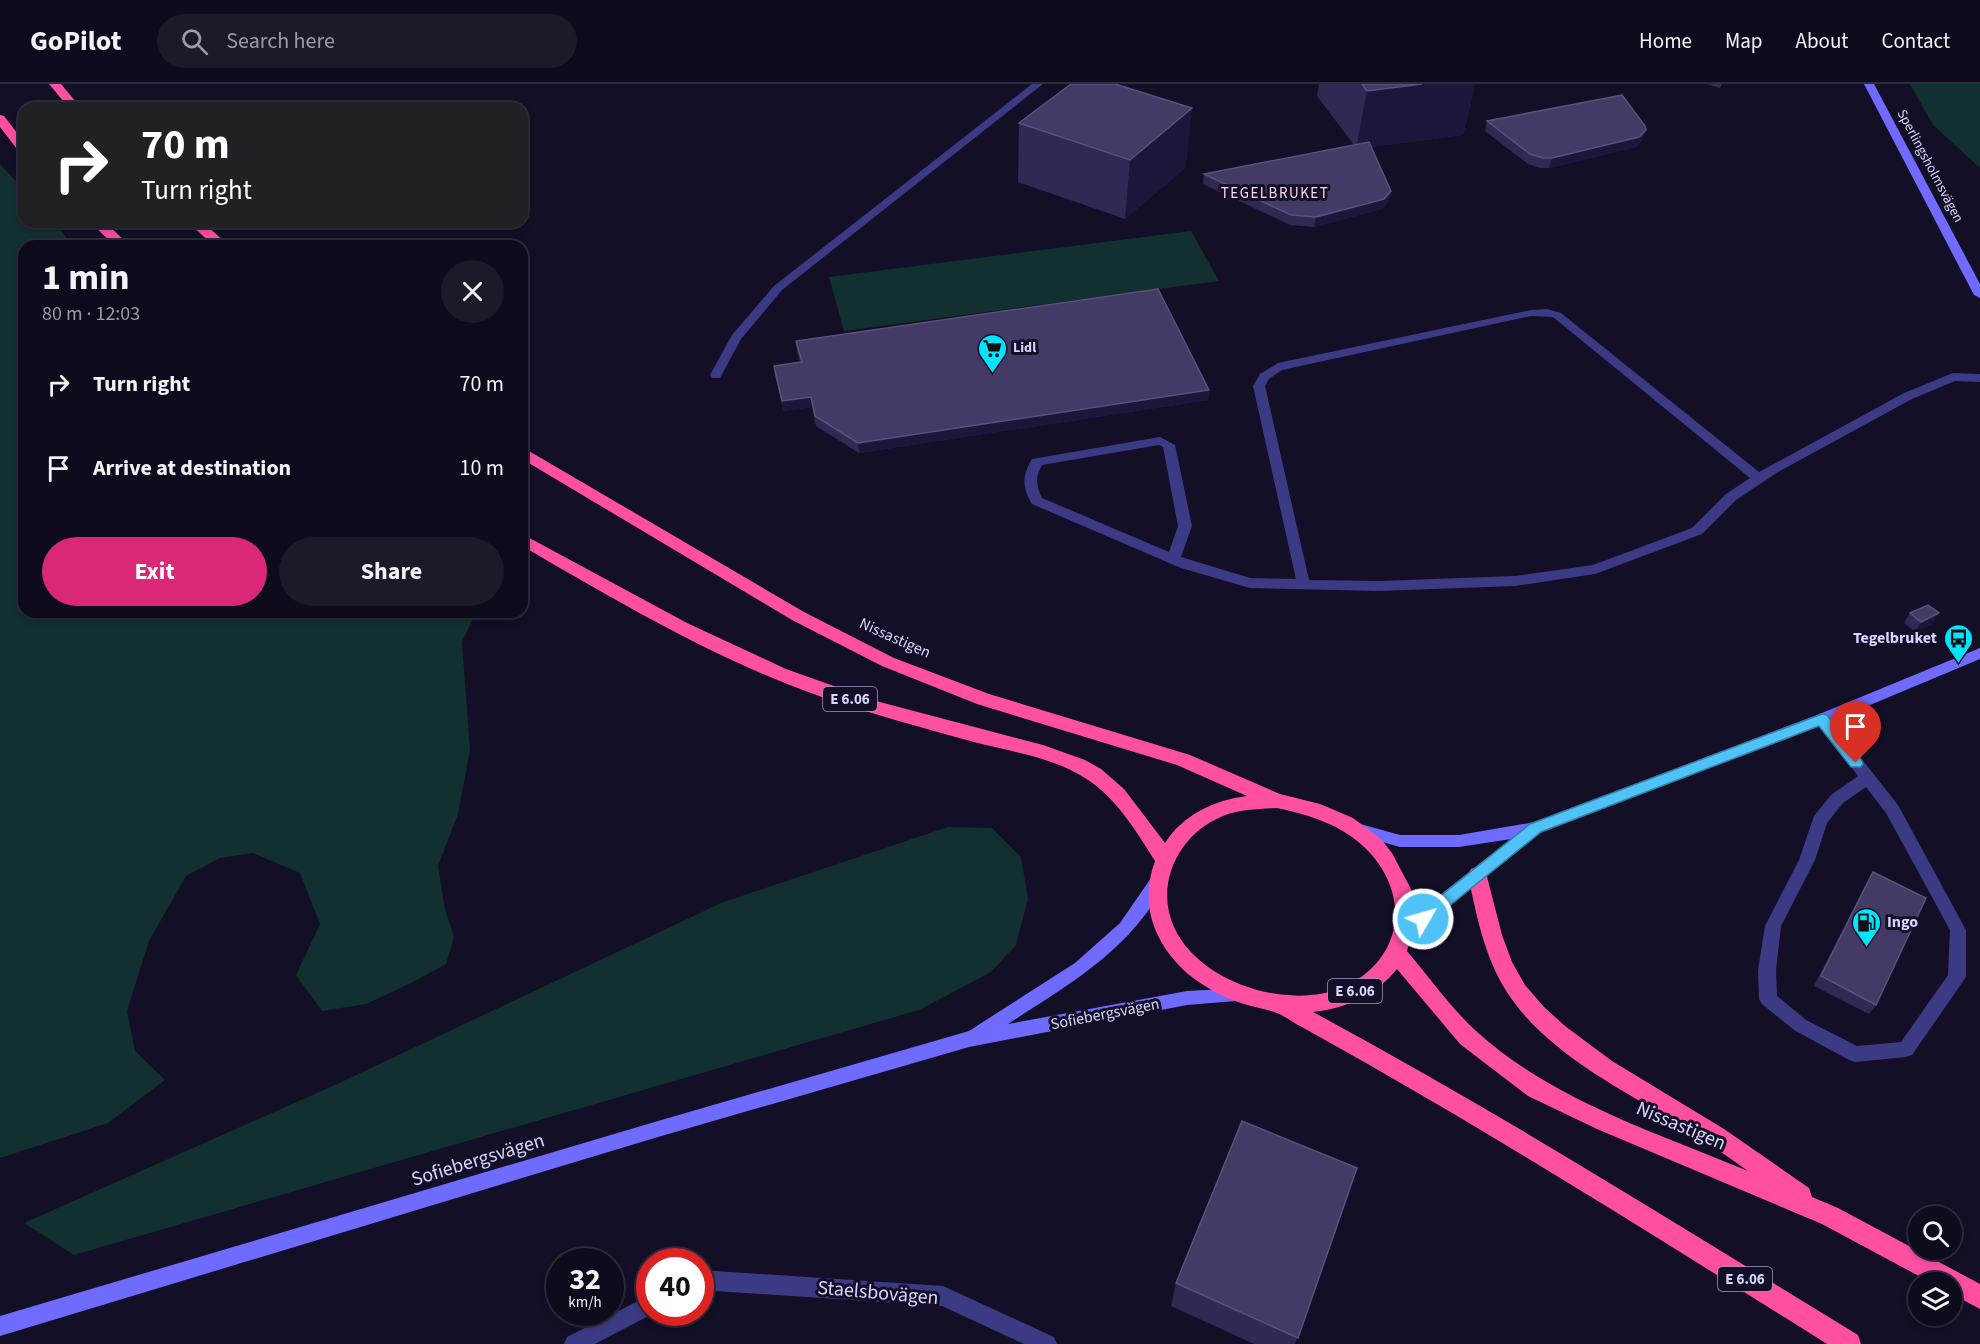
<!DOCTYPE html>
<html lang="en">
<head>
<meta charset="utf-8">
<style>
  body { margin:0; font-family:"Source Sans 3",sans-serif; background:#1c1929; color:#f1f3f6; height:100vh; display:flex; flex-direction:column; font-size:22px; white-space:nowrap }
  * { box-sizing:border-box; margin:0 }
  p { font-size:20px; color:#9b9ba3 }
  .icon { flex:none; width:33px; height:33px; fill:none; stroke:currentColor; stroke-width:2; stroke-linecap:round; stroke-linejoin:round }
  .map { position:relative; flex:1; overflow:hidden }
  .sheet { position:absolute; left:18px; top:156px; width:510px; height:378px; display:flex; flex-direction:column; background:#0e0b1c; border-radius:18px; box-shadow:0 3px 9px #0003,0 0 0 2px #2e2b3b }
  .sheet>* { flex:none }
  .hud { position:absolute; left:18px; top:18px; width:510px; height:126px; border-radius:18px; box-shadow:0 3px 9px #0003,0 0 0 2px #2e2b3b; background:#202124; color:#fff; overflow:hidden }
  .tools { position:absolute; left:1908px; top:1122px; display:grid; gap:12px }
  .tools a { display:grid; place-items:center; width:54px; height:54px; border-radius:50%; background:#0e0b1c; box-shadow:0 3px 9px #0003,0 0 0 2px #2e2b3b; font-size:30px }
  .speed { position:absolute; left:546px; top:1164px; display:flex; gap:12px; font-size:30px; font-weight:700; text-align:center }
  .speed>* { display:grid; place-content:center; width:78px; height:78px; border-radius:50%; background:#0e0b1c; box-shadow:0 3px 9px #0003,0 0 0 2px #2e2b3b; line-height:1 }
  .speed small { font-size:15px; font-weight:400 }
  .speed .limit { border:9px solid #d22; background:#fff; color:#111 }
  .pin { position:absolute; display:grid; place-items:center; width:51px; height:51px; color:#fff; margin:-62px -26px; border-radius:50% 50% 50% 0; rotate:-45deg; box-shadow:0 0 6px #0007 }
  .pin .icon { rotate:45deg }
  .me { position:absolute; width:66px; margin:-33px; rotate:52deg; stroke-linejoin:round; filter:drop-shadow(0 0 4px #0008) }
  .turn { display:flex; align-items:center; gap:21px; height:126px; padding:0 24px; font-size:27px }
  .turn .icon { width:78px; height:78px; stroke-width:2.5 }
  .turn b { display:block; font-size:42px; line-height:51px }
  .round { display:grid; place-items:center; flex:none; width:63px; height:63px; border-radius:32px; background:#1c1929 }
  .head { display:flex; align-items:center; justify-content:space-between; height:102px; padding:0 24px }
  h1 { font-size:36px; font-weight:700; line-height:45px }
  .primary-button { display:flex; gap:12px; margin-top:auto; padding:12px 24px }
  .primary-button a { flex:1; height:69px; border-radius:36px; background:#db2777; color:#fff; font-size:24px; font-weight:700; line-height:69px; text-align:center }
  .primary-button a+a { background:#1c1929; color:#f1f3f6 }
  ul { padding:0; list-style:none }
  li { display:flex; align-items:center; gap:18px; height:84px; padding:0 24px }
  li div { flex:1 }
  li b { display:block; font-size:22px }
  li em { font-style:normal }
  header { display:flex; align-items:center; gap:36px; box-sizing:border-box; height:84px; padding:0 30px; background:#0e0b1c; border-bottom:2px solid #2e2b3b }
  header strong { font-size:28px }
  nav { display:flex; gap:33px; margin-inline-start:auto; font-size:21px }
  .search { width:420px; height:54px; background:#1c1929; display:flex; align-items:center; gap:15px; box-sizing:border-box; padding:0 21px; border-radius:33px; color:#9b9ba3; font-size:22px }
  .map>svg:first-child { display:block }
</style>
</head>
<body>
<header>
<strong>GoPilot</strong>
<div class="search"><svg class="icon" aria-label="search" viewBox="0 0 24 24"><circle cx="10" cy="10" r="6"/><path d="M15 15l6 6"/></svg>Search here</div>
<nav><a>Home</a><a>Map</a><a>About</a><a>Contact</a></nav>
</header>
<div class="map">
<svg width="1980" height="1260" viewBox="0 0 1980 1260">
  <rect width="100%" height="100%" fill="#130f26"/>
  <g fill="#12302f">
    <polygon points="1910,0 1980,0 1980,84 1933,41"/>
    <polygon points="0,80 24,106 24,138 53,138 74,162 24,162 24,528 476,528 462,558 470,666 458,730 438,782 445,825 454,853 446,880 411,899 366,920 322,927 296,891 320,840 300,789 253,769 220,774 186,792 149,857 127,927 135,967 165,996 108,1039 0,1074"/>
    <polygon points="1191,147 1219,197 844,247 829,193"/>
    <polygon points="948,743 992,744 1021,773 1028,815 1016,861 991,888 919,926 74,1171 24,1139 335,1001 721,819"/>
  </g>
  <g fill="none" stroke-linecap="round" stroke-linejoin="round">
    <g fill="#3d3a85" fill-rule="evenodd">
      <polygon points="1032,0 1043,0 782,206 741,255 720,294 712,294 710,291 732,251 774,202"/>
      <path d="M1547,225L1561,229L1759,388L1904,309L1953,289L1980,290V298L1955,297L1912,315L1778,388L1736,416L1702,450L1595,490L1515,502L1379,507L1250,504L1181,484L1032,420C1022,403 1022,392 1032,375L1160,353L1175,361L1192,442L1181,473L1250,494L1296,495L1253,302L1260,290L1278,279L1531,226ZM1531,232L1553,233L1750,394L1726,410L1692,444L1593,481L1515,492L1379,497L1309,496L1265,302L1269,295L1282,286ZM1159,361L1163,363L1178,442L1169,468L1042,414C1036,402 1035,393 1042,381Z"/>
      <path d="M1822,629L1827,631L1898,721L1966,846V893L1912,971L1906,973L1855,978L1849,976L1794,946L1762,920L1759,915L1758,886L1765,842L1799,776L1814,732L1831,711L1858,692L1817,639L1814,635L1817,631ZM1866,703L1886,729L1950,846L1948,891L1901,958L1857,962L1806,936L1777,912L1776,886L1781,842L1815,776L1827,739L1843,719Z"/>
    </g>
    <g fill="#3d3a85" fill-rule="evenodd">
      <polygon points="700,1186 943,1202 1054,1253 1057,1260 1024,1260 942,1222 700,1206"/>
      <polygon points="650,1211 650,1228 656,1228 595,1260 564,1260 567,1253"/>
    </g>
    <g fill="#6f6bff" fill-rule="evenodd">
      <polygon points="1864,0 1874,0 1980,200 1980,214 1974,211"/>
      <polygon points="1980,564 1980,575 1827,639 1539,749 1410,854 1404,856 1398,854 1396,849 1398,844 1511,755 1459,763 1400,763 1351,749 1349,745 1351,741 1357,739 1400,751 1459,751 1535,738 1817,631"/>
      <path d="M1157,792L1163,794L1165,799C1132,865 1068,901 1008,940L1187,907L1242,904L1248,906L1251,911L1248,916L1187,921L969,963L658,1053L0,1252V1232L658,1037L969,947L1075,879L1120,839L1151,794Z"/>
    </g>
    <g fill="#ff4fa3" fill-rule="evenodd">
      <polygon points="49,0 61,0 81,24 69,24"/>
      <polygon points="0,31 4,32 24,58 24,70 20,69 0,43"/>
      <polygon points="90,138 105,138 130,162 115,162"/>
      <polygon points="188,138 203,138 229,162 214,162"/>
      <path d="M522,363L804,528L894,574L989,610L1190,671L1280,710L1320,720L1353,734L1381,755L1392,769L1412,807L1416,836L1407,867C1429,893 1451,924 1476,947C1552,1016 1655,1048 1748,1087C1723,1069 1698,1052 1672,1036C1612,1000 1538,963 1502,900C1483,866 1476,829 1468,791L1471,785L1478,783L1485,785L1502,851L1512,878L1525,901L1544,923L1565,942L1612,977L1724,1045L1809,1104L1812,1113L1838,1124L1980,1200V1225L1952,1210V1198H1930L1822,1140L1597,1045L1528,1012L1460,960L1397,885C1377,910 1345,925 1313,928C1499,1028 1678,1141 1858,1251L1861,1260H1827C1674,1164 1522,1068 1366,979C1345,967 1323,955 1302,943C1293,939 1284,931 1274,928C1265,925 1254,923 1244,920C1224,914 1204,903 1188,890C1154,860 1139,820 1155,777C1136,747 1116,713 1085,694C1052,673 1012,668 974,658C923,644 872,630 822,613C716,576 619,518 522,462V450L687,539L786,585L876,617L1043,661L1085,676L1101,685L1124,705L1165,759C1183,731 1214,716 1247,712L1177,681L977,620L882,582L792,536L522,375ZM1277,724C1304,730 1330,737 1352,753C1410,795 1412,871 1344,903C1289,927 1199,899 1174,843C1154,799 1180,749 1223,732C1240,725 1259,725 1277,724Z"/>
    </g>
  </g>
  <g fill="#312854">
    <polygon points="1319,0 1475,0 1463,51 1371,63 1391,107 1389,117 1382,125 1314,143 1290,141 1203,100 1204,90 1354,61 1317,12"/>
    <polygon points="1706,0 1722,0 1720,4"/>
    <polygon points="1487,37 1643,55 1636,63 1549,84 1540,84 1528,80 1485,47"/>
    <polygon points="1019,39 1186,83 1125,135 1018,98"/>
    <polygon points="796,257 1209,306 1208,316 859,369 816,342 812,323 784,327 775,292 774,282 800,278 797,268"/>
    <polygon points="1910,529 1933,540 1915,548 1904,539"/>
    <polygon points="1873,788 1876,921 1869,930 1814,902 1867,798"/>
    <polygon points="1357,1084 1295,1260 1254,1260 1171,1222 1176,1199"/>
  </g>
  <g fill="#1d163a">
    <polygon points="1422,0 1475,0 1463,51 1356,65 1367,7"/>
    <polygon points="1192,24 1186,83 1125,135 1130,76"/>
    <polygon points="1646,46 1643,55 1636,63 1549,84 1552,74"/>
    <polygon points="1391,107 1389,117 1382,125 1314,143 1316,133"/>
    <polygon points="1209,306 1208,316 859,369 858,359"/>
    <polygon points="811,313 812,323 784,327 782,317"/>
    <polygon points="1939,529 1933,540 1915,548 1921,538"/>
  </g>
  <g fill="#433a66" stroke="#5a527e" stroke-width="1.5">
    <polygon points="1071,0 1115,0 1192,24 1130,76 1019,39"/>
    <polygon points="1362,0 1422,0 1367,7"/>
    <polygon points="1622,11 1645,42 1646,46 1639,53 1552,74 1543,74 1530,70 1487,37"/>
    <polygon points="1369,58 1391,107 1384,115 1316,133 1291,131 1204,90"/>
    <polygon points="1158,205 1209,306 858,359 815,332 811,313 782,317 774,282 802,278 796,257"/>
    <polygon points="1928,521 1939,529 1921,538 1910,529"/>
    <polygon points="1873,788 1926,814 1876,921 1821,892"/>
    <polygon points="1242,1037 1357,1084 1298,1254 1176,1199"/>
  </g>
  <polygon fill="#4fc3f7" stroke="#337fa1" stroke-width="1.5" points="1822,630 1827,631 1861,675 1863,679 1861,683 1851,683 1819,642 1541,748 1428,839 1423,841 1418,839 1415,835 1418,830 1530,740"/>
  <defs>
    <symbol id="supermarket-pin" viewBox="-11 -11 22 30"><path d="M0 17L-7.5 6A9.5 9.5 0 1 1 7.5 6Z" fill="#00e5ff" stroke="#130f26"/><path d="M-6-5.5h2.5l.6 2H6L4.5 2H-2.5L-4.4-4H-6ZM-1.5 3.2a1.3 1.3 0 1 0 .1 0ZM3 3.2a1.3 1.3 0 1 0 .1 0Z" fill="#111"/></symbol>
    <symbol id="bus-pin" viewBox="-11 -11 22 30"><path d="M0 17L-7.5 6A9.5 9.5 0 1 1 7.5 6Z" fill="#00e5ff" stroke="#130f26"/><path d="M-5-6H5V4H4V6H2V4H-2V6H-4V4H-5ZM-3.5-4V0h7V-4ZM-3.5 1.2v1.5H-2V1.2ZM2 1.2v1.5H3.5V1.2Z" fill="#111"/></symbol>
    <symbol id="fuel-pin" viewBox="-11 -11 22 30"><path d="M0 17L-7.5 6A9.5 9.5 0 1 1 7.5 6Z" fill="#00e5ff" stroke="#130f26"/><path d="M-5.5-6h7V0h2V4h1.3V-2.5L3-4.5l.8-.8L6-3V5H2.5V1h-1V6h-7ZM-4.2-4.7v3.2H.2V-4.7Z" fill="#111"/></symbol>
  </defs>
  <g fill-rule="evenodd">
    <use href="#supermarket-pin" x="976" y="248" width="33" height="45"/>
    <use href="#bus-pin" x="1942" y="538" width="33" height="45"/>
    <use href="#fuel-pin" x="1850" y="822" width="33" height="45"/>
  </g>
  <g text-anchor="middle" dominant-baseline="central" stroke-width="6" stroke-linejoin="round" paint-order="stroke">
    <g font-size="14" fill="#d9d4ff" stroke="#130f26">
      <text transform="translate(1930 82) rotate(62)">Sperlingsholmsvägen</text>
    </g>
    <g font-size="14" font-weight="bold" fill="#d9d4ff" stroke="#130f26" text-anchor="start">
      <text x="1013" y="264">Lidl</text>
    </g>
    <g font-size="15" letter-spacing="1.5" fill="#ffd6f0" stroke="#130f26">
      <text x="1275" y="109">TEGELBRUKET</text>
    </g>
    <g fill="#130f26" stroke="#9e99be" stroke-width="1.5">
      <rect x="823" y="603" width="54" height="24" rx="4.5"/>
      <rect x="1328" y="895" width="54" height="24" rx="4.5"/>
      <rect x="1718" y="1183" width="54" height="24" rx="4.5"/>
    </g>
    <g font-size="15" font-weight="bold" fill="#d9d4ff">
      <text x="850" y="615">E 6.06</text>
      <text x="1355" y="907">E 6.06</text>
      <text x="1745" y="1195">E 6.06</text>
    </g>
    <g font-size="16" fill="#d9d4ff" stroke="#130f26">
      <text transform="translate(895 554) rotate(24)">Nissastigen</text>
      <text transform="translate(1105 930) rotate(-11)">Sofiebergsvägen</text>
    </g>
    <g font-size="16" font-weight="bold" fill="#d9d4ff" stroke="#130f26" text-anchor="end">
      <text x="1937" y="554">Tegelbruket</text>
      <text x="1887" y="838" text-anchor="start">Ingo</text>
    </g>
    <g font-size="20" fill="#d9d4ff" stroke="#130f26">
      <text transform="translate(1681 1042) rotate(23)">Nissastigen</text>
      <text transform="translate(478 1076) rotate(-17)">Sofiebergsvägen</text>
      <text transform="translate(878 1209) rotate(5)">Staelsbovägen</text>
    </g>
  </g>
</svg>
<div class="tools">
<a><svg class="icon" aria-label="search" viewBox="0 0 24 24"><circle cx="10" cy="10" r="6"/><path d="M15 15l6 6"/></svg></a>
<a><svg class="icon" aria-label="layers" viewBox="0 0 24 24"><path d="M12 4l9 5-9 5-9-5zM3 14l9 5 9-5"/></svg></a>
</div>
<div class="speed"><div>32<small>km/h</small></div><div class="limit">40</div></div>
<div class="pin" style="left:1856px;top:679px;background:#d93025"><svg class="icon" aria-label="arrive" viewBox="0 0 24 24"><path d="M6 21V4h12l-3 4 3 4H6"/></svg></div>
<svg class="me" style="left:1423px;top:835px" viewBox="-20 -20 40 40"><circle r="17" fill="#4fc3f7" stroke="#fff" stroke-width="3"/><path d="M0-11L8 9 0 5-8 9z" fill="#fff"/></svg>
<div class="hud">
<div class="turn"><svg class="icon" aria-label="right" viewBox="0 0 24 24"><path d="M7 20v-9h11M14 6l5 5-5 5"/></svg><div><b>70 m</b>Turn right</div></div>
</div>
<section class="sheet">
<div class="head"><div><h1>1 min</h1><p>80 m · 12:03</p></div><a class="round"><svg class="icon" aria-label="close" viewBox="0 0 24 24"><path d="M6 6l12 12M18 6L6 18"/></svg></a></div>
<ul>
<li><svg class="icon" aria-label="right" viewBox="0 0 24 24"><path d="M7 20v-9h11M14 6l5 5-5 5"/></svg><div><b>Turn right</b></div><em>70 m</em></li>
<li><svg class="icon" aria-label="arrive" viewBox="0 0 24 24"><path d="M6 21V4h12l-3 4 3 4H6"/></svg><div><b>Arrive at destination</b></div><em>10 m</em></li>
</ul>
<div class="primary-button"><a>Exit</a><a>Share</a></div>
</section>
</div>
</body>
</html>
